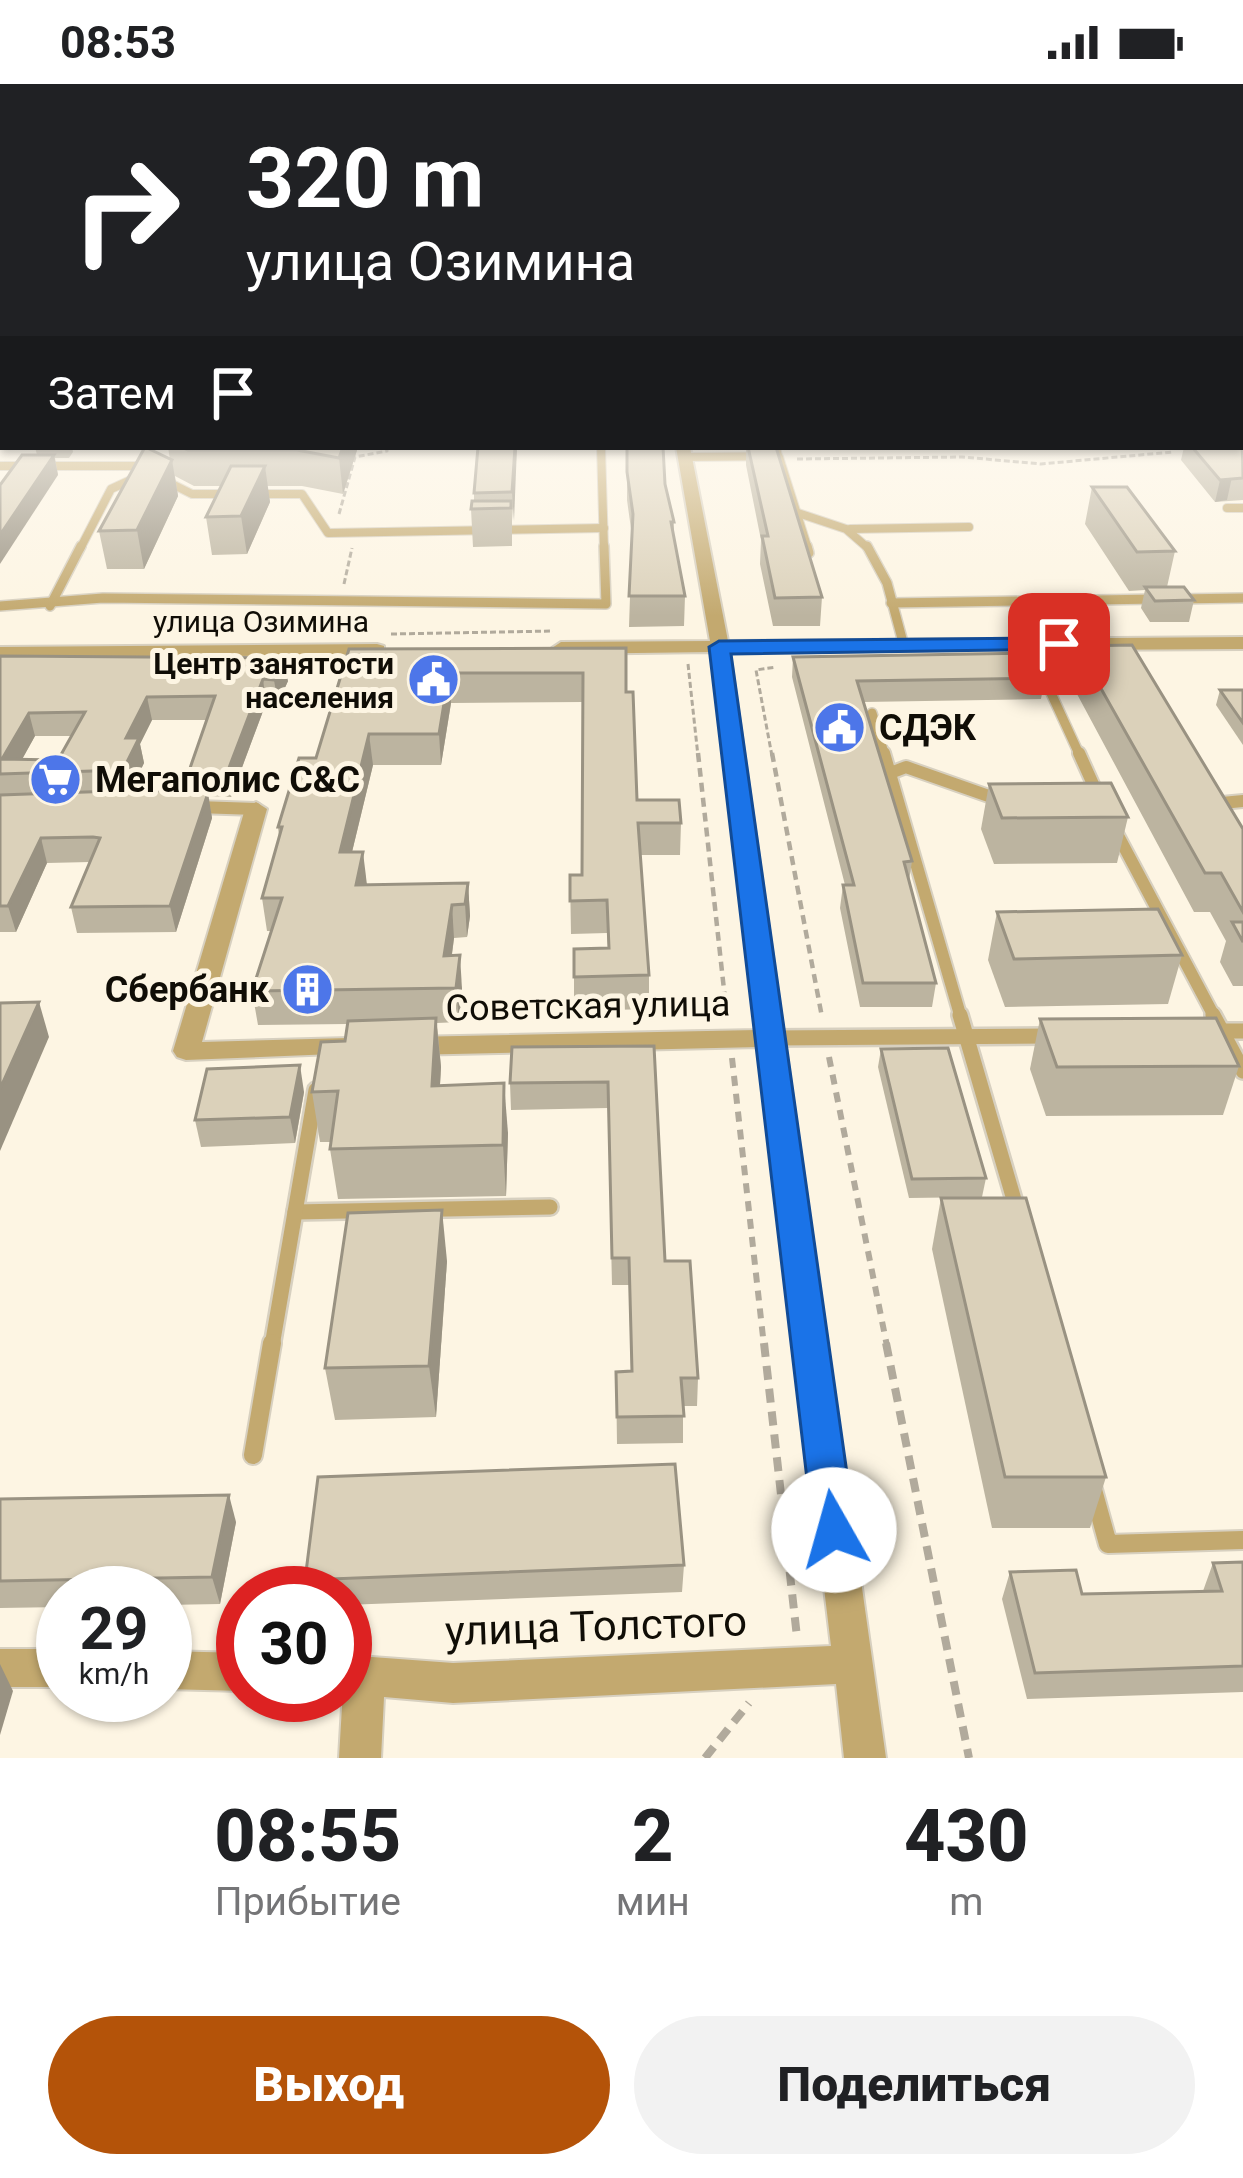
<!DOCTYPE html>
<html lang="ru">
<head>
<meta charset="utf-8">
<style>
  body { margin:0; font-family:Roboto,sans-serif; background:#f2f2f2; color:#202124; height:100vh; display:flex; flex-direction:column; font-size:45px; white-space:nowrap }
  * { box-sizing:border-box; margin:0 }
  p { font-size:39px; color:#757577 }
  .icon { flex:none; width:66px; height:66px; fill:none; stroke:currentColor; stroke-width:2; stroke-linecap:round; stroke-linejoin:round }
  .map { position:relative; height:1674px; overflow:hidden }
  .drawer { display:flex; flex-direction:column; background:#fff; flex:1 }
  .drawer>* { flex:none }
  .top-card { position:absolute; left:0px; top:0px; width:1245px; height:366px; box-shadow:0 3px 9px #0004; background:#202124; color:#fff; overflow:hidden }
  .speed { position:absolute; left:36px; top:1482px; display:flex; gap:24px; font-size:60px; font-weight:700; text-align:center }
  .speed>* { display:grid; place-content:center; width:156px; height:156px; border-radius:50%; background:#fff; box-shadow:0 3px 9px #0004; line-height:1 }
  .speed small { font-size:30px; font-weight:400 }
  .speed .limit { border:18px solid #d22; background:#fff; color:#111 }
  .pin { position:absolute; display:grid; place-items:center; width:102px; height:102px; color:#fff; margin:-51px; border-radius:24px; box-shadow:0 6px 18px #0006 }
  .me { position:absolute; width:132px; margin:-66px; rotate:353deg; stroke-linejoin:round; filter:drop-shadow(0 0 9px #0008) }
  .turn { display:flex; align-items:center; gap:42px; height:252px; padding:0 48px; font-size:54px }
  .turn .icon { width:156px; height:156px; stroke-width:2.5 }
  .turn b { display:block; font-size:84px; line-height:102px }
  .then { display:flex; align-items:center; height:114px; padding:0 48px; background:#0003; gap:24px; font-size:45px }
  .eta { display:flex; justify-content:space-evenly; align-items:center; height:204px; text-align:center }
  .eta b { font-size:72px; font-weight:800; line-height:84px }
  .primary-button { display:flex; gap:24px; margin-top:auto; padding:24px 48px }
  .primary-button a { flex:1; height:138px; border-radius:72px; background:#b45309; color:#fff; font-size:48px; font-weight:800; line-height:138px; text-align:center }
  .primary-button a+a { background:#f2f2f2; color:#202124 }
  .status { display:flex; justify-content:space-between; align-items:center; height:84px; padding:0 60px; background:#fff; direction:ltr }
  .status svg { height:33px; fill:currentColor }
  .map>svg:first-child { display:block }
</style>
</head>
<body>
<div class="status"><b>08:53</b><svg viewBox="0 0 49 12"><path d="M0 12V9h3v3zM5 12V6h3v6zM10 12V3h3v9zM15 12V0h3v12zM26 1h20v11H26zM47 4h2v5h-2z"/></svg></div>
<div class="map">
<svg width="1243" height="1674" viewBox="0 0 1243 1674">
  <rect width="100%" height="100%" fill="#fdf5e3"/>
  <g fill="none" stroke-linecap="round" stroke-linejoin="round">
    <defs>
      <g id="service-far4">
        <polyline points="601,363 604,465"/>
        <polyline points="685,373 778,372 776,363"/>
        <polyline points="779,373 808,465"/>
        <polyline points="0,382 147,382"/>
        <polyline points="164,396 192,410 230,410"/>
        <polyline points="257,410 302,410 328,449 604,444"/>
        <polyline points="1227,424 1243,424"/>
        <polyline points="798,429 846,445 869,465"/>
        <polyline points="850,445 969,443"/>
        <polyline points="80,465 111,405 137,393"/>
      </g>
      <g id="service-far3">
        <polyline points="807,462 809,469"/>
        <polyline points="867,462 887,499 904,562"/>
        <polyline points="1178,515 1243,514"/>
        <polyline points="1080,516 1101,560"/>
        <polyline points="891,519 1158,515"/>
        <polyline points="0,522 103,514 606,520 604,462"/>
        <polyline points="50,522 81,462"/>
        <polyline points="1039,583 1080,672"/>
        <polyline points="872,629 885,672"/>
      </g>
      <g id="service-far2">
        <polyline points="884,669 961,934"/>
        <polyline points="1079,669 1097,709"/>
        <polyline points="888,690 906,683 1000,716"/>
        <polyline points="1222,719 1243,717"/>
        <polyline points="197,723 256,725"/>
        <polyline points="1114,744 1215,934"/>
      </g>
      <g id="service-far1">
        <polyline points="960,931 1017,1126"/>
        <polyline points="1213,931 1243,987"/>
        <polyline points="1208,947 1243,947"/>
        <polyline points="771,954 1050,952"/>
        <polyline points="295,1128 550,1123"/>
        <polyline points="272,1262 316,1006"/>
      </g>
      <g id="service">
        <polyline points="253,1371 272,1259"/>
        <polyline points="1093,1406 1108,1460 1243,1456"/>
      </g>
      <g id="minor">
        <polygon points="3,330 3,341 0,342 0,331"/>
        <polygon points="676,363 690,363 728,557 1243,553 1243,565 730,568 886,1674 844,1674 836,1600 453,1619 384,1613 381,1674 339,1674 345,1571 453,1579 831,1562 759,963 408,971 399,968 395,962 399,956 408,953 757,946 711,568 561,570 552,564 561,558 710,557"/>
        <polygon points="377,560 384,562 384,570 0,575 0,563"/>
        <polygon points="256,718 267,725 202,958 349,954 358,957 362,963 358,969 186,976 177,973 173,967 245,725"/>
        <rect x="0" y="1565" width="63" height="38"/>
        <polygon points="165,1567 243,1569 243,1607 165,1605"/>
      </g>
    </defs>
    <use href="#service-far4" stroke="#d7d0c0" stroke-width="10"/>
    <use href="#service-far3" stroke="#d7d0c0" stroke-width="12"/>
    <use href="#service-far2" stroke="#d7d0c0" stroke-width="16"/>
    <use href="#service-far1" stroke="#d7d0c0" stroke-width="20"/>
    <use href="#service" stroke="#d7d0c0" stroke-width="22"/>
    <use href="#minor" stroke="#d7d0c0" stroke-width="4"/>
    <g stroke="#b1aa9c" stroke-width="3" stroke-dasharray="6 3" stroke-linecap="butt">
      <polyline points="797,375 962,373 1041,380 1173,368"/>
      <polyline points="339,430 355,373 387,367 387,363"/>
      <polyline points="344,500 352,464"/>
      <polyline points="391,550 553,547"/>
      <polyline points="688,580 698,672"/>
      <polyline points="772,672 756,586 776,583"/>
    </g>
    <g stroke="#b1aa9c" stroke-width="4.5" stroke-dasharray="9 6" stroke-linecap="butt">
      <polyline points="698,669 727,933"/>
      <polyline points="772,669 822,933"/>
    </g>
    <g stroke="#b1aa9c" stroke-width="6" stroke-dasharray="10 8" stroke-linecap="butt">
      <polyline points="829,973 887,1262"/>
      <polyline points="732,974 764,1262"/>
    </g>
    <g stroke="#b1aa9c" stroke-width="8" stroke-dasharray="14 9" stroke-linecap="butt">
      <polyline points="764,1259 797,1553"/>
      <polyline points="886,1259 969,1674"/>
      <polyline points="705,1674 749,1619"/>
    </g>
    <use href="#service-far4" stroke="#c3a96f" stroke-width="8"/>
    <use href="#service-far3" stroke="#c3a96f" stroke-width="9"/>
    <use href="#service-far2" stroke="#c3a96f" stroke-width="12"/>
    <use href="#service-far1" stroke="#c3a96f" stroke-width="15"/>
    <use href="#service" stroke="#c3a96f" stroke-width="18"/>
    <use href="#minor" fill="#c3a96f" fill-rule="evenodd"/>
  </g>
  <g fill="#bcb4a0" fill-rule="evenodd">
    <polygon points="1243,352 1243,416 1215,418 1181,376 1184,363 1192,363"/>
    <polygon points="35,363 72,363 73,368 69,374 55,374 58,391 37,371"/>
    <polygon points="168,363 358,363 343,410 302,402 267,402 270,418 247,470 212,471 206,433 221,402 194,402 175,392 178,412 144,485 107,485 99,447 170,376"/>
    <polygon points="395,363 429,363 428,365 395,365"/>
    <polygon points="517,363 512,437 512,462 473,463 471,425 474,417 474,409"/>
    <polygon points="627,363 665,400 674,438 674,456 685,512 684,542 629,543 632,452 627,416"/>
    <polygon points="742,363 776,363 822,513 820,542 773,542 760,480 761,456 746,381 746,364"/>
    <polygon points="1092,403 1175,467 1167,503 1194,516 1189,538 1150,538 1141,524 1145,506 1129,507 1085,440"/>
    <polygon points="1077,562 1243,745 1243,902 1233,902 1220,878 1226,857 1210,828 1194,828 1070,597"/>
    <polygon points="626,564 626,608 637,716 681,739 680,771 640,771 649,891 649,925 574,927 574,865 608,864 607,849 571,850 570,791 582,791 583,618 451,619 441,681 373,681 352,768 367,801 468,799 470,832 467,853 454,854 452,871 462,905 459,938 437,939 441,983 440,1001 508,1049 506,1112 338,1115 330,1065 331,1058 320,1058 312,1008 345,957 347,940 258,941 252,907 271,847 267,847 262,814 279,753 278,743 316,674 349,565"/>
    <path d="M0,572L288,597L278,619H266L231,713L208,712L212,734L176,848L77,849L71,823L90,778L47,779L16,848H0ZM152,636H207L189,687L193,708L131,706L144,679L140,660ZM35,652H71L58,676L22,675Z"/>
    <polygon points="793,573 1045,594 1041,615 863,618 912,777 909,797 936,899 932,923 860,923 840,824 843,801 845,801 792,593"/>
    <polygon points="1220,606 1243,606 1243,661 1216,621"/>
    <polygon points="989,700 1128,733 1117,779 994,780 981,745"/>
    <polygon points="997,828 1182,871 1168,920 1005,923 988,876"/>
    <polygon points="1040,935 1239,982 1223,1031 1046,1032 1030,985"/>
    <polygon points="654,962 665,1177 698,1294 697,1322 683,1322 683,1359 617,1360 616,1288 631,1287 629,1201 612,1201 608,1024 511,1026 510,999"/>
    <polygon points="881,965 986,1094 982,1113 909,1114 878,983"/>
    <polygon points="304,1008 295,1059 201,1063 195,1036"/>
    <polygon points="941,1114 1106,1393 1090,1444 992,1444 932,1165"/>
    <polygon points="447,1177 436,1333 335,1336 325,1284"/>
    <polygon points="0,1415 236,1438 220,1520 165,1521 165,1509 63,1509 63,1523 0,1524"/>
    <polygon points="1243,1478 1243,1608 1027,1615 1002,1515 1010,1488 1082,1510 1203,1507 1213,1479"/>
    <polygon points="684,1481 682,1508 345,1521 345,1509 308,1509 305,1496"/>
  </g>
  <g fill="#999282">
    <polygon points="343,363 358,363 343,410 339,374"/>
    <polygon points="515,363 517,363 514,437 512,408"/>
    <polygon points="54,371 58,391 0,480 0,451"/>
    <polygon points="172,376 178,412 144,485 137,446"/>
    <polygon points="265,382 270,418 247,470 241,432"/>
    <polygon points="1232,393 1227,416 1215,418 1220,396"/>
    <polygon points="284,574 288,597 278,619 274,596"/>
    <polygon points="449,589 451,619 441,681 439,650"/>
    <polygon points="263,595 266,619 231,713 227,689"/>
    <polygon points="147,613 152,636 140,660 144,679 129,710 123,686 126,654"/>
    <polygon points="29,629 35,652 14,690 2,675"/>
    <polygon points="369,650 373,681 344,801 340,768"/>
    <polygon points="208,709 212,734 176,848 170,822"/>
    <polygon points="41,754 47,779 16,848 8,822"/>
    <polygon points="363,768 367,801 356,801"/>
    <polygon points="468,799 470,832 467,853 465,820"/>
    <polygon points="452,821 454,854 447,905 444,872"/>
    <polygon points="460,871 462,905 459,938 456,904"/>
    <polygon points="39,918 49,953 0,1067 0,1005"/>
    <polygon points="436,934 441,983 437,1052 432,1002"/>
    <polygon points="300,981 304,1008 295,1059 290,1033"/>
    <polygon points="504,999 508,1049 506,1112 503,1061"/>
    <polygon points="442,1126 447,1177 436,1333 429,1282"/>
    <polygon points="229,1411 236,1438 220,1520 212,1493"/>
    <polygon points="0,1580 13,1607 0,1651"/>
  </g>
  <g fill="#dbd1ba" stroke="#999282" stroke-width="3" fill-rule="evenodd">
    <polygon points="1242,352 1243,394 1220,396 1192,363 1242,363"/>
    <polygon points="145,363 172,376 137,446 99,447"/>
    <polygon points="181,363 343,363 339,374 297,366 188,366"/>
    <polygon points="478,363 515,363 512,408 474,409"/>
    <polygon points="627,363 663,363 665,400 674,438 671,438 685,512 629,512 633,430 627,388"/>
    <polygon points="748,363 776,363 822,513 775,514 762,452 768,452"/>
    <polygon points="22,371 54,371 0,451 0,401"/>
    <polygon points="231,382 265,382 241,432 206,433"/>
    <polygon points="1092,403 1127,403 1175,467 1137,468"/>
    <polygon points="472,417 511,417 511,424 471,425"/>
    <polygon points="1145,503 1184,503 1194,516 1155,517"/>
    <polygon points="1132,561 1243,745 1243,828 1221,789 1205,789 1077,562"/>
    <polygon points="626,564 626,608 633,608 637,716 679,716 681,739 638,739 649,891 574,893 574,865 609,864 607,816 570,817 570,791 582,791 583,589 449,589 439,650 369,650 340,768 363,768 356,801 468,799 465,820 452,821 444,872 460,871 456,904 252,907 282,814 262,814 282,743 278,743 299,674 316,674 349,565"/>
    <polygon points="1032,569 1045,594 857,597 912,777 904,778 936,899 863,899 843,801 854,801 793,573"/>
    <path d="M0,572L284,574L274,596L263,595L227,689L189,687L215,612L147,613L126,654H139L123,686L0,690ZM85,628L58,676L2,675L29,629Z"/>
    <polygon points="1220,606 1243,606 1243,639"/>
    <polygon points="1111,699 1128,733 1002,734 989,700"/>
    <polygon points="143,706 208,709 170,822 71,823 100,754 93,753 41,754 8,822 0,822 0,711"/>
    <polygon points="1158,825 1182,871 1014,875 997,828"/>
    <polygon points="1232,838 1243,838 1243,858"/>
    <polygon points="39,918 0,1005 0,919"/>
    <polygon points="436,934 432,1002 504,999 503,1061 330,1065 338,1007 312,1008 321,958 345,957 348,937"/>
    <polygon points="1216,934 1239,982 1057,983 1040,935"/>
    <polygon points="654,962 665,1177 690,1177 698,1294 681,1294 684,1332 617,1333 616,1288 632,1287 629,1174 612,1174 608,998 510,999 512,963"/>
    <polygon points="948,964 986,1094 912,1095 881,965"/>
    <polygon points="300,981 290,1033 195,1036 207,985"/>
    <polygon points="941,1114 1026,1114 1106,1393 1005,1393"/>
    <polygon points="442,1126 429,1282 325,1284 348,1129"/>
    <polygon points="675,1380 684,1481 305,1496 318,1393"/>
    <polygon points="229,1411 212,1493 0,1497 0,1415"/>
    <polygon points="1243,1478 1243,1582 1035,1589 1010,1488 1076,1486 1082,1510 1222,1507 1213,1479"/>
  </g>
  <linearGradient id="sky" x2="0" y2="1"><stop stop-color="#98a9a2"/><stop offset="0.56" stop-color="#fefaf2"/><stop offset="1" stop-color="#fefaf2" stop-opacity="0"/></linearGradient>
  <rect width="1243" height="532" fill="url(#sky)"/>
  <polygon fill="#1a73e8" stroke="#114b97" stroke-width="3" points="1059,554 1069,560 1066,565 731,570 855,1446 849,1459 834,1465 819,1459 813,1446 709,563 719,557"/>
  <defs>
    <symbol id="civic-disc" viewBox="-11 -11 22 22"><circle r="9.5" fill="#4d76e9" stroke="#fdf5e3"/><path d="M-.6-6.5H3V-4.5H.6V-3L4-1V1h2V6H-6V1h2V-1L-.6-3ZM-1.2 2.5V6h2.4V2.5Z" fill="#fff"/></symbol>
    <symbol id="supermarket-disc" viewBox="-11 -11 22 22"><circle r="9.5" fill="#4d76e9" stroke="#fdf5e3"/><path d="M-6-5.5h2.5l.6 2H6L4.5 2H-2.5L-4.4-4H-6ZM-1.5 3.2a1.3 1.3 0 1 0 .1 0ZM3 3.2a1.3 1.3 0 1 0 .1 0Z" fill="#fff"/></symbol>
    <symbol id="building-disc" viewBox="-11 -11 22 22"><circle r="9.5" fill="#4d76e9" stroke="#fdf5e3"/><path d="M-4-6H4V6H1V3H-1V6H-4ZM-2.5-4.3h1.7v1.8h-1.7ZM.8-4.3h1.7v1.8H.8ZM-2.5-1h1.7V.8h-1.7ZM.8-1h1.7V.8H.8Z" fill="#fff"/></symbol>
  </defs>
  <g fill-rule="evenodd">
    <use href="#civic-disc" x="404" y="566" width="59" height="59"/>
    <use href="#civic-disc" x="810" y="614" width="59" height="59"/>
    <use href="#supermarket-disc" x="26" y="666" width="59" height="59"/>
    <use href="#building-disc" x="278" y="876" width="59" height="59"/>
  </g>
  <g text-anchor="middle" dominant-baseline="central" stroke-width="10" stroke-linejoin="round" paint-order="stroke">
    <g font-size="30" fill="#100d06" stroke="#fdf5e3">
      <text x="261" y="537">улица Озимина</text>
    </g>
    <g font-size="30" font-weight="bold" fill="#100d06" stroke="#fdf5e3" text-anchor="end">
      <text x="394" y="579">Центр занятости<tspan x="394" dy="34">населения</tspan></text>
    </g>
    <g font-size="36" font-weight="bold" fill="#100d06" stroke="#fdf5e3" text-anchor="start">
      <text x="879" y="644">СДЭК</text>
      <text x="95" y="696">Мегаполис C&amp;C</text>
      <text x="269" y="906" text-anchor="end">Сбербанк</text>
    </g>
    <g font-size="36" fill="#100d06" stroke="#fdf5e3">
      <text transform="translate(588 922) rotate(-1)">Советская улица</text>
    </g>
    <g font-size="42" fill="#100d06" stroke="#fdf5e3">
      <text transform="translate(596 1542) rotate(-2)">улица Толстого</text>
    </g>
  </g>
</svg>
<div class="speed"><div>29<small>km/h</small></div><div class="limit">30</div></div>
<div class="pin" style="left:1059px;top:560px;background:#d93025"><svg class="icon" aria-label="arrive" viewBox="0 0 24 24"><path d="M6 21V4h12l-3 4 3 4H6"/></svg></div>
<svg class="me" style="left:834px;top:1446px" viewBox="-20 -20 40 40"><circle r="19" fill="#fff"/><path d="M0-13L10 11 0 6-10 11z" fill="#1a73e8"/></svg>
<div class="top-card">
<div class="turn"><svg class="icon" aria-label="right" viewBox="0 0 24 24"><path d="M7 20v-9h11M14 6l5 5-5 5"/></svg><div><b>320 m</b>улица Озимина</div></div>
<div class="then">Затем<svg class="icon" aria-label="arrive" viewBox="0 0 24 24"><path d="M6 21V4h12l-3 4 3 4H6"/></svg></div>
</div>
</div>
<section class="drawer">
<div class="eta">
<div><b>08:55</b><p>Прибытие</p></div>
<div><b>2</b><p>мин</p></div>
<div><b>430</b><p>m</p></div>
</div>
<div class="primary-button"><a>Выход</a><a>Поделиться</a></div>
</section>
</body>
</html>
